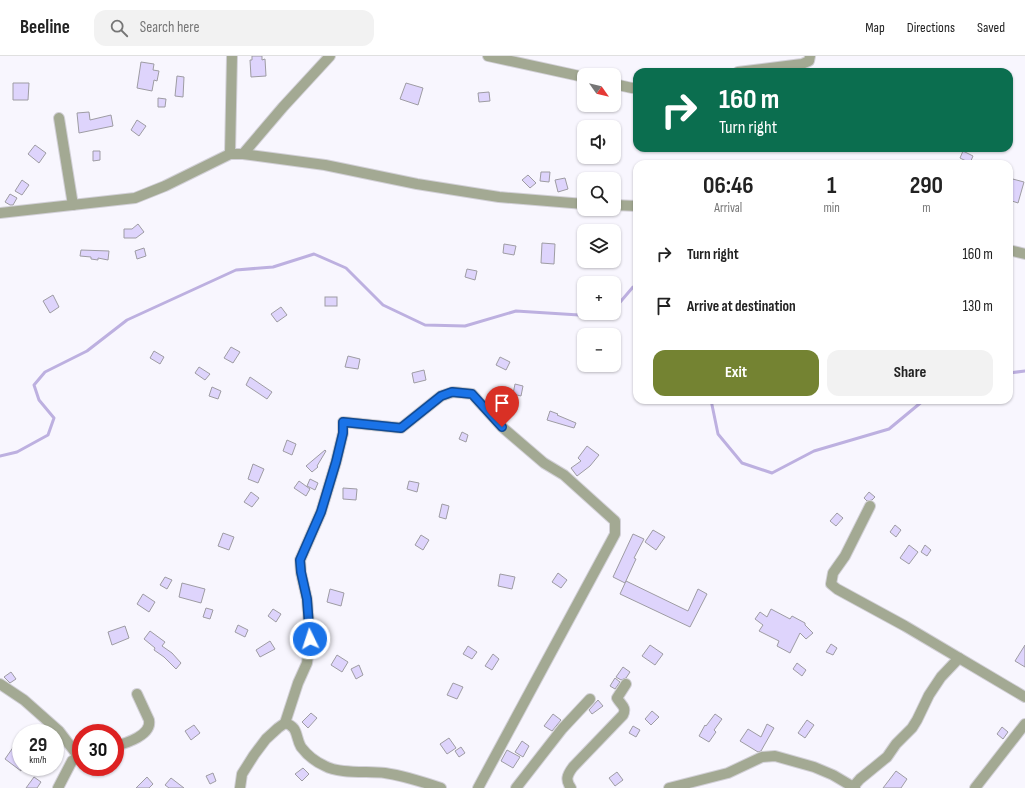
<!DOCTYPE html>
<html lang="en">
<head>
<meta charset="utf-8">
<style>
  body { margin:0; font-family:"Sofia Sans Condensed",sans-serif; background:#f2f2f2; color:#222; height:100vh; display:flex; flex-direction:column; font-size:15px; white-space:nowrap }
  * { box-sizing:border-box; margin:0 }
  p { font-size:13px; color:#767676 }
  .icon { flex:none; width:22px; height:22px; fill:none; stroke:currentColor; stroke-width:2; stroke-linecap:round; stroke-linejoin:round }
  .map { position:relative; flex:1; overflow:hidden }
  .sheet { position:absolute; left:633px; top:104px; width:380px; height:244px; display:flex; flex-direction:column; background:#fff; border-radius:12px; box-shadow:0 1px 3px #0004 }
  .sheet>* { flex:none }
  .banner { position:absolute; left:633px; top:12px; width:380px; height:84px; border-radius:12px; box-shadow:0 1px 3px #0004; background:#0b6e4f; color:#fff; overflow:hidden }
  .needle { width:26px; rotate:124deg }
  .tools { position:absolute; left:577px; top:12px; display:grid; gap:8px }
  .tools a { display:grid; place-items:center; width:44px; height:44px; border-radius:8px; background:#fff; box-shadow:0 1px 3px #0004; font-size:20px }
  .speed { position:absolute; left:12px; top:668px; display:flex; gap:8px; font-size:20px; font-weight:700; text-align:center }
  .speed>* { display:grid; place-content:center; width:52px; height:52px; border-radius:50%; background:#fff; box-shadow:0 1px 3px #0004; line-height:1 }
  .speed small { font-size:10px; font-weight:400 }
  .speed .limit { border:6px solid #d22; background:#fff; color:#111 }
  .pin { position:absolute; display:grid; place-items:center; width:34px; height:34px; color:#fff; margin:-41px -17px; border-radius:50% 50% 50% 0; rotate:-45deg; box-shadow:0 0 4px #0007 }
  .pin .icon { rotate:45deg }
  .me { position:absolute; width:44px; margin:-22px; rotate:356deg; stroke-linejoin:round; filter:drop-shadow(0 0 3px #0008) }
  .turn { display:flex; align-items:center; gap:14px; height:84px; padding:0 20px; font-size:18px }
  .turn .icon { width:52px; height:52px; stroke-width:2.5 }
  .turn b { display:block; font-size:28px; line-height:34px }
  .eta { display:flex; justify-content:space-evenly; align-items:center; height:68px; text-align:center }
  .eta b { font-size:24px; font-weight:700; line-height:28px }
  .cta { display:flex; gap:8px; margin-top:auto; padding:8px 20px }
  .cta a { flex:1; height:46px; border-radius:12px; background:#748332; color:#fff; font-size:16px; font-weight:700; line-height:46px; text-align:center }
  .cta a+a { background:#f2f2f2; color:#222 }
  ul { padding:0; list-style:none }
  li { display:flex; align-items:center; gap:12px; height:52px; padding:0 20px }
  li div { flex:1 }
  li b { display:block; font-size:15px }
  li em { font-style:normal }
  header { display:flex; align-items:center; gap:24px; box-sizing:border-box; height:56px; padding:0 20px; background:#fff; border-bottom:1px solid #e0e0e0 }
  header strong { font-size:19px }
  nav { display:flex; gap:22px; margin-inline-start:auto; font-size:14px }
  .search { width:280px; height:36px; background:#f2f2f2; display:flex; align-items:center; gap:10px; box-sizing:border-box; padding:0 14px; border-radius:12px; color:#767676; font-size:15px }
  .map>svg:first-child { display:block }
</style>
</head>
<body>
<header>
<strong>Beeline</strong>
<div class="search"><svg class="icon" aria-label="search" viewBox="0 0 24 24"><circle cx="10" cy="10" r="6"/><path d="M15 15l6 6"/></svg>Search here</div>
<nav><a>Map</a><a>Directions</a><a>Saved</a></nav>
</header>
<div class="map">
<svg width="1025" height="732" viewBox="0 0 1025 732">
  <rect width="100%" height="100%" fill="#f8f6fe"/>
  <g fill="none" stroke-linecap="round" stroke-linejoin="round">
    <g stroke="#bdb0e0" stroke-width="3">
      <polyline points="614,251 616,251 633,231 637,231"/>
      <polyline points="1009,317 1025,315"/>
      <polyline points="711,344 718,378 742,407 772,417 814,395 889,373 924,344"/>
      <polyline points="0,400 17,396 48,379 54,362 39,344 34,329 45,316 87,295 127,264 236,214 273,211 314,198 346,212 383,249 425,269 465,270 516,255 579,259 588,257"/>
    </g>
  </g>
  <g fill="#ded4fc" stroke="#9e9ca3">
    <polygon points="252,0 262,0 262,4 265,3 266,20 251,21 250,4 252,4"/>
    <polygon points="141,6 154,8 153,14 159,15 157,25 154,24 152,35 137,32"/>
    <polygon points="177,20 184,21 183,41 175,40"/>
    <polygon points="13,27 29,27 28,44 13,44"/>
    <polygon points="406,27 423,32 418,49 400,43"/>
    <polygon points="489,36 490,45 479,46 478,37"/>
    <polygon points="158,42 166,43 165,51 158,51"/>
    <polygon points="89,56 90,64 111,59 113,70 79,77 77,57"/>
    <polygon points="137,64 146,70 139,80 131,74"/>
    <polygon points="35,89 46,97 39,107 28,98"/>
    <polygon points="93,95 100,95 100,104 93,105"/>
    <polygon points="963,95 973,100 970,107 960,102"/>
    <polygon points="541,116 550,116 549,126 540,125"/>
    <polygon points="528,119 536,127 530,132 522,124"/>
    <polygon points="565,122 568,133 558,136 555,124"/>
    <polygon points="1009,122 1024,126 1018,147 1009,144"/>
    <polygon points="22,124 29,129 22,139 15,135"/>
    <polygon points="10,138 17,142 13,149 10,149 5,146"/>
    <polygon points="138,168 144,176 136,182 124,182 124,173 132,173"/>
    <polygon points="542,187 555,188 554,208 541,207"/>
    <polygon points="504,188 516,190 514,199 503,197"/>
    <polygon points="144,192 146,200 137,203 135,195"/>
    <polygon points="81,194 109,195 108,204 98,202 98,204 91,203 91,201 80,200"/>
    <polygon points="467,213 477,215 475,224 465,221"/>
    <polygon points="53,239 59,251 50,257 43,245"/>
    <rect x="325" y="241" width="12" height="9"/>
    <polygon points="281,251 287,259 277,266 271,258"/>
    <polygon points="231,291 240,296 233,307 224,302"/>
    <polygon points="154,295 164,301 160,308 150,302"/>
    <polygon points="348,300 360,303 358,313 345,311"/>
    <polygon points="500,301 510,306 506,314 496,309"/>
    <polygon points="199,311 210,318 205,324 195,317"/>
    <polygon points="424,314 426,324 414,327 412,317"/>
    <polygon points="250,321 272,336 267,343 246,329"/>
    <polygon points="515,328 523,330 521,340 513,338"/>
    <polygon points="212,331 221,335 218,343 209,340"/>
    <polygon points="550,355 558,358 557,359 576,367 574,372 547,364"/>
    <polygon points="462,376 468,379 466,386 459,383"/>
    <polygon points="287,384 296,388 292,399 283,395"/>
    <polygon points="587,390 599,399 590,410 577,420 571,412 581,405 578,402"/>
    <polygon points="325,394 326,395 317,410 318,411 312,416 306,410"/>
    <polygon points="253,408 264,413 258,427 248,423"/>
    <polygon points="310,423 318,427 315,434 307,430"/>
    <polygon points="299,425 310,433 306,440 294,432"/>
    <polygon points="409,425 419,427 417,436 407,433"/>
    <polygon points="343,432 357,433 356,444 343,443"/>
    <polygon points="251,436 259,442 252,451 244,446"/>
    <polygon points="869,436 875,441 872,444 867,445 864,442"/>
    <polygon points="442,448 449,450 446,463 439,461"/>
    <polygon points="837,457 843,462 836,470 830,465"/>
    <polygon points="895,469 901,474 896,481 890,476"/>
    <polygon points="653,474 665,481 656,494 645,486"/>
    <polygon points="223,477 234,481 229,494 218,490"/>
    <polygon points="633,478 644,483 634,502 636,503 625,527 613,521"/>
    <polygon points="421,479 429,484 423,494 415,489"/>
    <polygon points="909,489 918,496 909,508 900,502"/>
    <polygon points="925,489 931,494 927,500 921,496"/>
    <polygon points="558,517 567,524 561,532 552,526"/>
    <polygon points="500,518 515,521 512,533 498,530"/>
    <polygon points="165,521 172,524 167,533 160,529"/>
    <polygon points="626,525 688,555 698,533 707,538 690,571 620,538"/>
    <polygon points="182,527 205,533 201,547 179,541"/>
    <polygon points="330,533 344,537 341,550 327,546"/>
    <polygon points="143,538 155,546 149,556 137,548"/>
    <polygon points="206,552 213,554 210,563 203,561"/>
    <polygon points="273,553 281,558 276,566 268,560"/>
    <polygon points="771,553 790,563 792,560 805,567 805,569 813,577 806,583 800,577 790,597 777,590 779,585 759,575 763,569 755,563 760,556 767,561"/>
    <polygon points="238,569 248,574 245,581 235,576"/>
    <polygon points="125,570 129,582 112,589 108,576"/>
    <polygon points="150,575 165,586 162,590 172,597 181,607 176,613 164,601 154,594 155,592 144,583"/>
    <polygon points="270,585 275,593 260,601 256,594"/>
    <polygon points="831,588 837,592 833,599 826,596"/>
    <polygon points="650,589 663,598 655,609 642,600"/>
    <polygon points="1025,589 1025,611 1015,605"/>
    <polygon points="468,590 477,596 472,603 463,598"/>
    <polygon points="493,598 499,603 492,614 485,610"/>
    <polygon points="337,599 348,606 342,616 331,609"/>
    <polygon points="797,607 806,614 802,620 793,613"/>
    <polygon points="359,609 363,619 356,623 351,613"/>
    <polygon points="623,611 630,616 626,622 621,624 616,621"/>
    <polygon points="11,616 16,623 10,627 4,621"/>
    <polygon points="615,622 620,626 615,633 610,630"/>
    <polygon points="453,627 463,631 457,643 447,639"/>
    <polygon points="598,644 603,650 592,658 589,654"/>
    <polygon points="652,655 659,661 651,669 645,663"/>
    <polygon points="311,657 317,662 308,672 302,666"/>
    <polygon points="553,658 561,664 552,675 544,670"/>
    <polygon points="715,658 722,663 714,674 716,676 709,686 699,680 705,669 706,670"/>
    <polygon points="807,664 814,669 805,682 798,677"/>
    <polygon points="767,668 774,672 761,695 758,696 740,685 748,673 761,681"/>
    <polygon points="194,669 200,677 191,684 185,675"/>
    <polygon points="633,670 640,674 636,681 629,677"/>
    <polygon points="1002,671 1008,676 1003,683 997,678"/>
    <polygon points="21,680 21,715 5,703"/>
    <polygon points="449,682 456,692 447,698 440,688"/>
    <polygon points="522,685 529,690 523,701 515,696"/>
    <polygon points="461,691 465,697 459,701 455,695"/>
    <polygon points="507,694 520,701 513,712 501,705"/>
    <polygon points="303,712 309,718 302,725 295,718"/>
    <polygon points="896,715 907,723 901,732 883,732"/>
    <polygon points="617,716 623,724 615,730 609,722"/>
    <polygon points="213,717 216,725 210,728 206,720"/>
    <polygon points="34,721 41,726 37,732 26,732"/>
    <polygon points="147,721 153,728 149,732 136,732"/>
    <polygon points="171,722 184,732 169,732 165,729"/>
  </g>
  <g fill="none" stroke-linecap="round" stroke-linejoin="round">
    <defs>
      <g id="minor">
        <polyline points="488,0 584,21"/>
        <polyline points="738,16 802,8 809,5 810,0"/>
        <polyline points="614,28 632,32 637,32"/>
        <polyline points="59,62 73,149"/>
        <polyline points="230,98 232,0"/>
        <polyline points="243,98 283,51 330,0"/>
        <polyline points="614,149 637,150"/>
        <polyline points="0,157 135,142 165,130 230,98 243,98 325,109 417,128 499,141 584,148"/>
        <polyline points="1009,194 1025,198"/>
        <polyline points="870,450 845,500 833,517 831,528 837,533 905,570 1025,641"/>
        <polyline points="0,628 24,644 59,675 78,700"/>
        <path d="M285,667C299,671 295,681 301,691C307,699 316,706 325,710C339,718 368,715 385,717C405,720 423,726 441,732"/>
        <path d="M115,690C127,687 152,679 149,664L137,638"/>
        <polyline points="853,731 860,723 887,701 896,688 912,672 917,664 929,639 941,621 959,602"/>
        <polyline points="58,732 72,705 81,699"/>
        <polyline points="240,732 242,718 254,699 266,683 278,672 285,667 298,627 307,607 310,583 307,543 301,517 300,504 321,456 336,406 343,377 343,366 401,372 441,340 453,336 472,338 502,371 544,407 564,419 615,465 615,478 478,732"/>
        <polyline points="516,732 562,673 590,643"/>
        <path d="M571,732C565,724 567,719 573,711L623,659C627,651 621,649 617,642L626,628"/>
        <polyline points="669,732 728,717 762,701 775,700 814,711 833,719 855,732"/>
        <polyline points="975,732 1025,668"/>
      </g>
    </defs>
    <use href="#minor" stroke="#d2d0d7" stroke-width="12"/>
    <use href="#minor" stroke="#a3a993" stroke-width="10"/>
  </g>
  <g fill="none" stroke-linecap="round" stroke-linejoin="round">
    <defs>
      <polyline id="route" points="310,583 307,543 301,516 300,504 321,456 336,406 343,377 343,366 401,372 441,340 452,336 472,338 502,371"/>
    </defs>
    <use href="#route" stroke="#114b97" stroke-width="10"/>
    <use href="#route" stroke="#1a73e8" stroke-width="7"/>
  </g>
</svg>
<div class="tools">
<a><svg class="needle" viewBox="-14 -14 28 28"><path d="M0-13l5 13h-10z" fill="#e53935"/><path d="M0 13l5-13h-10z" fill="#767676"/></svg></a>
<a><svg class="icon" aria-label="sound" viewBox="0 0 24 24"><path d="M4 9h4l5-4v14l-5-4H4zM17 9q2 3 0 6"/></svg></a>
<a><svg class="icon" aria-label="search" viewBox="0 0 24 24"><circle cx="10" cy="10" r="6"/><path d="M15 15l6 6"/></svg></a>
<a><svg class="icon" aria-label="layers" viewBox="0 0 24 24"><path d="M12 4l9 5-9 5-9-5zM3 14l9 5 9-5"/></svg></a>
<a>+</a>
<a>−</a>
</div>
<div class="speed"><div>29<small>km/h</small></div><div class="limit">30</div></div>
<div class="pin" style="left:502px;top:371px;background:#d93025"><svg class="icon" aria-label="arrive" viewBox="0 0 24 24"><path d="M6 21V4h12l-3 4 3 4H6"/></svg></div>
<svg class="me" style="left:310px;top:583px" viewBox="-20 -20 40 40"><circle r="17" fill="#1a73e8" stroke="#fff" stroke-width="3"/><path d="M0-11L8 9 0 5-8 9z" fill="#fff"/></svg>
<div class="banner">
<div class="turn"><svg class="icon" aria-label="right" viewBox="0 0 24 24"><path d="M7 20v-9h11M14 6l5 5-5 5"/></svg><div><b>160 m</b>Turn right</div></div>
</div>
<section class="sheet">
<div class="eta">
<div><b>06:46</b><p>Arrival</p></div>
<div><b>1</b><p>min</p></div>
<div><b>290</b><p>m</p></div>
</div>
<ul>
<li><svg class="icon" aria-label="right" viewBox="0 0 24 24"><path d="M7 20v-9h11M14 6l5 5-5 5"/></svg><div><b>Turn right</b></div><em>160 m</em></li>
<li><svg class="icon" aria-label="arrive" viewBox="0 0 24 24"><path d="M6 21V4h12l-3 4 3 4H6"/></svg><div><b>Arrive at destination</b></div><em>130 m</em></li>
</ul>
<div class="cta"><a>Exit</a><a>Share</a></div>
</section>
</div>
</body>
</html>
